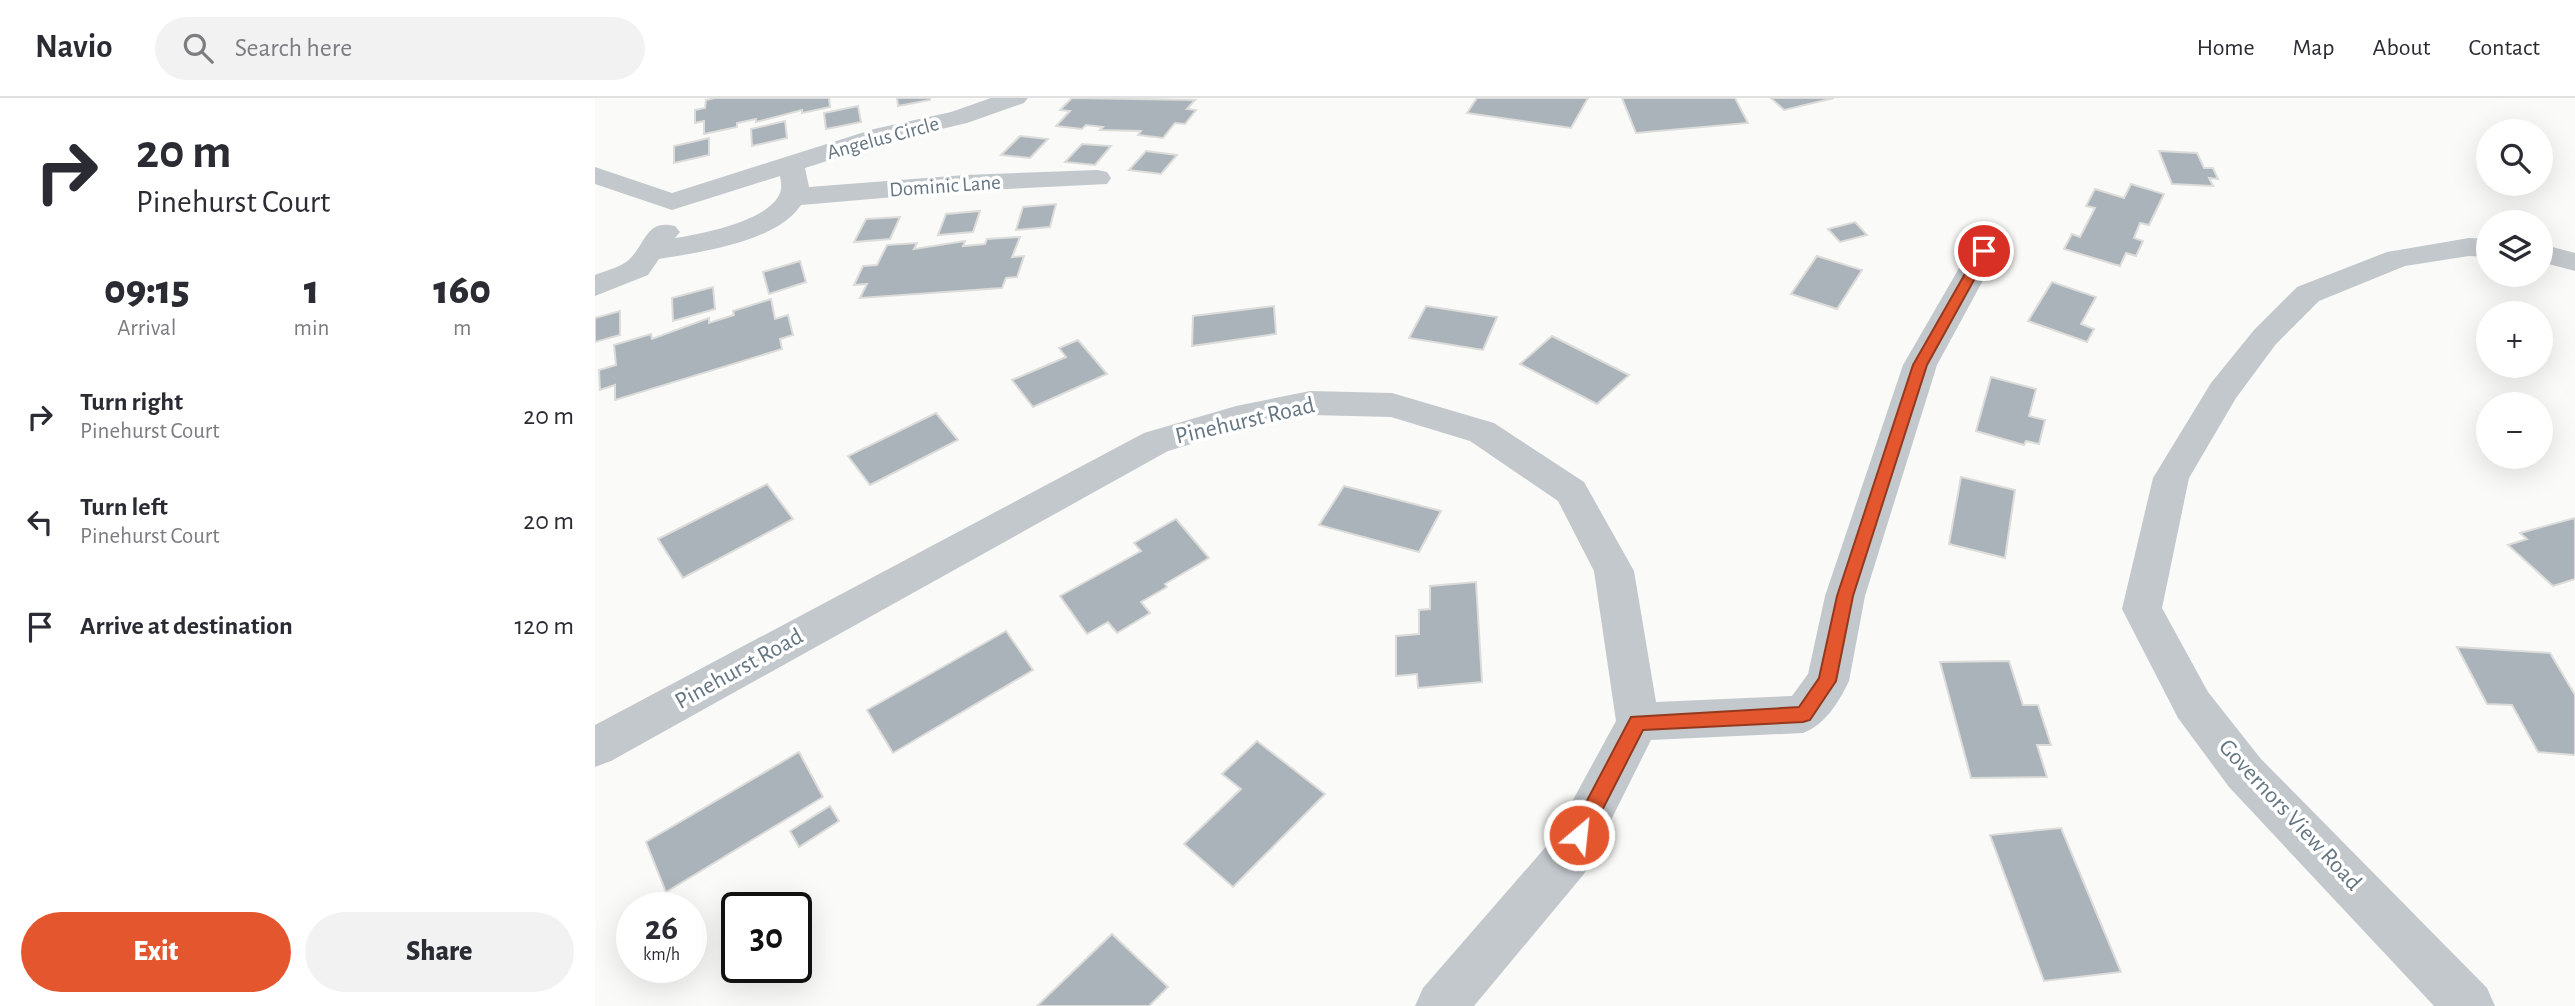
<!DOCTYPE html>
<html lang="en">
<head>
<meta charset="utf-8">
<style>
  body { margin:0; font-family:"Alegreya Sans",sans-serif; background:#f2f2f3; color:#2b2b33; height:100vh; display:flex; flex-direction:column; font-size:26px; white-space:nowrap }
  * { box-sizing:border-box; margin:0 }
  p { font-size:23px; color:#7c7c81 }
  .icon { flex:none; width:38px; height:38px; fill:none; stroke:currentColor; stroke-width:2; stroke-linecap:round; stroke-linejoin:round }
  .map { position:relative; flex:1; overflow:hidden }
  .panel { display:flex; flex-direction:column; background:#fff; width:595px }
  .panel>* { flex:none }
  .banner { background:#fff; color:#2b2b33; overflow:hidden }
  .tools { position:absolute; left:1881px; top:21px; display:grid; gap:14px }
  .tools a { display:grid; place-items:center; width:77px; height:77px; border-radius:50%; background:#fff; box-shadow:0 7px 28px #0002; font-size:35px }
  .speed { position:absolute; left:21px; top:794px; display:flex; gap:14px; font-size:35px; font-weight:700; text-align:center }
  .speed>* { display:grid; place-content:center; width:91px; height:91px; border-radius:50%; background:#fff; box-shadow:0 7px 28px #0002; line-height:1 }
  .speed small { font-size:18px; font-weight:400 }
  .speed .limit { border:4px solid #111; border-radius:10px; background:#fff; color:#111 }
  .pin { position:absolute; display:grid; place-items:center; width:60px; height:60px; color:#fff; margin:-30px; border:4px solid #fff; border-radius:50%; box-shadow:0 2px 7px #0007 }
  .me { position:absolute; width:77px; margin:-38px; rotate:28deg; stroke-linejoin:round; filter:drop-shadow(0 0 5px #0008) }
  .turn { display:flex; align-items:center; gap:24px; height:147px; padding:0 21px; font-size:32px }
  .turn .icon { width:91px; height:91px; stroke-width:2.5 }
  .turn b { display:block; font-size:49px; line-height:60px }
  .eta { display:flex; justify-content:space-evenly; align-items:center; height:119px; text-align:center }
  .eta b { font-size:42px; font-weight:800; line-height:49px }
  .action { display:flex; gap:14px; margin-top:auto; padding:14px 21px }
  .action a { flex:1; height:80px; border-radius:42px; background:#e4572e; color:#fff; font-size:28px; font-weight:800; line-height:80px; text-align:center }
  .action a+a { background:#f2f2f3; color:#2b2b33 }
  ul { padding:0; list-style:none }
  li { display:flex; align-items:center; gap:21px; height:105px; padding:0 21px }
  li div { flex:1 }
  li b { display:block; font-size:26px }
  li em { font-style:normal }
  header { display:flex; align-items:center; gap:42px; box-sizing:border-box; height:98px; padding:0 35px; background:#fff; border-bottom:2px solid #e1e1e2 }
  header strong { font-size:33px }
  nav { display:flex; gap:38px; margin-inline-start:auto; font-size:24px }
  .search { width:490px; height:63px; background:#f2f2f3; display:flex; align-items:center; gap:18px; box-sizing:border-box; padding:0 24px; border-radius:38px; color:#7c7c81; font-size:26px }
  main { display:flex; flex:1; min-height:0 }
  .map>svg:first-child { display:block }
</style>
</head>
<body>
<header>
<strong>Navio</strong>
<div class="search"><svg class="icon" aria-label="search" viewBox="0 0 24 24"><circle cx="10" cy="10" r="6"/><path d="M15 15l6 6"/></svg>Search here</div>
<nav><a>Home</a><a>Map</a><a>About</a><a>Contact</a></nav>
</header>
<main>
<section class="panel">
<div class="banner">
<div class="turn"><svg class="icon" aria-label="right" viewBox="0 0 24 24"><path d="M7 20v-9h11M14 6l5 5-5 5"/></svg><div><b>20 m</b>Pinehurst Court</div></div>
</div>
<div class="eta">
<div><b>09:15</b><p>Arrival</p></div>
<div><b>1</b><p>min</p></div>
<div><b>160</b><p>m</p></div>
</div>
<ul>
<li><svg class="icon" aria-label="right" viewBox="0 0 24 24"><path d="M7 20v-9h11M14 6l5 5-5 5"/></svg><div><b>Turn right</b><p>Pinehurst Court</p></div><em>20 m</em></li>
<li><svg class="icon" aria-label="left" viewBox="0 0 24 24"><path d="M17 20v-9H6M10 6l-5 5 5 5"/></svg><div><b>Turn left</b><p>Pinehurst Court</p></div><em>20 m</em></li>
<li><svg class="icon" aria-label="arrive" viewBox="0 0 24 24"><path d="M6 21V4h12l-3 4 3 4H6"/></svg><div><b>Arrive at destination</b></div><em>120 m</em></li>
</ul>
<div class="action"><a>Exit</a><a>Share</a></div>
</section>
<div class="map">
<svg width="1980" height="908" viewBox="0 0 1980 908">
  <rect width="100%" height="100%" fill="#fafaf8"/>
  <g fill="#aab3b9" stroke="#dcdcda" stroke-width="2">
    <polygon points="120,0 234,0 235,9 207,15 207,12 161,24 161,21 142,25 142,29 109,36 109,23 100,25 100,12 110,10 111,2"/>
    <polygon points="302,0 335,0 335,2 303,8"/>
    <polygon points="477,0 600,2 592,11 601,12 590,26 580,25 568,40 543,37 546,33 505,32 508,29 491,27 487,31 461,28 475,13 465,12"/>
    <polygon points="882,0 993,0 976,30 872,15"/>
    <polygon points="1027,0 1140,0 1153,25 1041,35"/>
    <polygon points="1176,0 1239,0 1189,12"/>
    <polygon points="263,8 266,24 231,31 229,15"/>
    <polygon points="190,23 192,40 157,48 156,31"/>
    <polygon points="425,38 453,41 435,60 406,57"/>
    <polygon points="114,40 114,57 79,65 79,48"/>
    <polygon points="487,46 516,48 500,67 470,64"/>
    <polygon points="551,53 582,57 566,76 534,72"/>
    <polygon points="1564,53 1602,55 1609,70 1618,70 1623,81 1614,80 1618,88 1577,86"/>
    <polygon points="1536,86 1569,96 1554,127 1545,125 1539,140 1548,143 1541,158 1531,155 1525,168 1469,151 1477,136 1485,139 1500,110 1491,108 1500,91 1529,100"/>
    <polygon points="461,106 455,129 421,132 428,109"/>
    <polygon points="385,113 378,134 343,137 351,116"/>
    <polygon points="305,119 295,141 259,144 271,121"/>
    <polygon points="1260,124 1272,137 1245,144 1233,131"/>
    <polygon points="425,139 417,159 429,158 422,179 411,180 407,190 265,200 272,186 259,187 268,168 282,167 292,147 322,145 319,151 370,143 368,148 390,146 392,141"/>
    <polygon points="1222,158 1267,172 1242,211 1196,196"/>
    <polygon points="205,163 211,184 174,196 168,174"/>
    <polygon points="1457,184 1501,199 1486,226 1499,231 1492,244 1433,223"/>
    <polygon points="118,189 120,211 78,223 77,200"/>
    <polygon points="176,201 180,221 193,217 198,237 185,241 187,251 20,302 20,287 5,292 4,272 21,267 19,247 56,236 57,241 114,220 114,225 139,217 138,213"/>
    <polygon points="679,208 681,236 597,248 598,218"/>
    <polygon points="831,208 902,219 888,252 814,240"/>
    <polygon points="25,213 25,237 0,244 0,220"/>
    <polygon points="957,238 1034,277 1002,306 925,266"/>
    <polygon points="483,242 512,276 438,309 417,282 471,259 464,250"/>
    <polygon points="1396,279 1441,291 1434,318 1450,322 1444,346 1431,343 1429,347 1381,333"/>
    <polygon points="341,315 363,342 275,387 253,358"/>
    <polygon points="1366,379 1420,392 1410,460 1354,446"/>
    <polygon points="172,386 198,421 88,480 63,441"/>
    <polygon points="749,388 846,413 824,454 724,427"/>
    <polygon points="1980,420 1980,481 1958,488 1913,447 1932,441 1925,435"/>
    <polygon points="581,421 614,460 570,486 572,489 546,504 555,515 522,535 513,524 492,536 465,498 546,453 539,445"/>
    <polygon points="881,484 887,584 823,590 822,576 801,578 801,538 824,536 824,512 835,511 835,488"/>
    <polygon points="411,533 438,572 298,655 272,612"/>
    <polygon points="1862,549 1955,555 1980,597 1980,657 1943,654 1917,607 1892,606"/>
    <polygon points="1414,563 1428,607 1443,607 1456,647 1442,647 1452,679 1376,680 1345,564"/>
    <polygon points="662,643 730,696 638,789 589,746 646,691 627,676"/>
    <polygon points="204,654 228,699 71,794 51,744"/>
    <polygon points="235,708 244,723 204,749 195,733"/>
    <polygon points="1466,730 1526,874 1449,883 1395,737"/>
    <polygon points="517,836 573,889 554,908 442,908"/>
  </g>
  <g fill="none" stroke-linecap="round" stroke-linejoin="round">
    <g fill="#c3c8cc" fill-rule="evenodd">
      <path d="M396,0H433L429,5L372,25L295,43L210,70L214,89L370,77L502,72L512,74L516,80L512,86L370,93L206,107C182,144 105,154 64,161L53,177L0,198V177C9,173 23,170 31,164C51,149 49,120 80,128L85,134L80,140C106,136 174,123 185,95C187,90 186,84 185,78L77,112L0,86V69L77,95L279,31L356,14Z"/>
      <polygon points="1874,140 1894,141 1894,159 1874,158 1810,168 1724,203 1681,246 1641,300 1594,380 1567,510 1613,594 1666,661 1892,890 1900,908 1839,908 1634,689 1583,620 1527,511 1558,380 1616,285 1659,232 1702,189 1792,154"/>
      <path d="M1389,144L1400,147L1404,153L1342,267L1270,498L1254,583C1244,604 1230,627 1208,635L1056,642L989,776L879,908H820L828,890L955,744L1021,623L999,473L963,403L875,343L796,319L715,317L643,332L573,353L16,663L0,669V627L549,335L641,308L715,293L797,295L899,325L989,384L1039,473L1061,604L1197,598L1213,576L1230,498L1308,267L1374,153L1378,147Z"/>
      <polygon points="1946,146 1980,155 1980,173 1946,164"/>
    </g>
  </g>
  <polygon fill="#e4572e" stroke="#94391e" stroke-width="2" points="1389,149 1395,153 1332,267 1258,498 1241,583 1215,622 1208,624 1048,632 991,744 984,746 977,744 974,737 977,731 1036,619 1204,609 1224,580 1242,498 1318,267 1383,153"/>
  <g text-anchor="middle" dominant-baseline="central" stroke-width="7" stroke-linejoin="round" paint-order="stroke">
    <g font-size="21" fill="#657683" stroke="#fff">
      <text transform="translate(288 40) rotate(-15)">Angelus Circle</text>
      <text transform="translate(350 88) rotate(-4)">Dominic Lane</text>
    </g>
    <g font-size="24" fill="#657683" stroke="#fff">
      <text transform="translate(650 323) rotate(-13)">Pinehurst Road</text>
      <text transform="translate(144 571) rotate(-29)">Pinehurst Road</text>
      <text transform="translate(1695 717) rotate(47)">Governors View Road</text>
    </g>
  </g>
</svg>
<div class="tools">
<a><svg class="icon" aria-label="search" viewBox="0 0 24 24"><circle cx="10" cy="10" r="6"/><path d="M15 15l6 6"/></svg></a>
<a><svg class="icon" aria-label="layers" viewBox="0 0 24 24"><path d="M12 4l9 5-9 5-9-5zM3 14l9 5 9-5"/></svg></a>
<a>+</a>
<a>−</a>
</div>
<div class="speed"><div>26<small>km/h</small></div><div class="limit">30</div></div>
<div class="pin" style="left:1389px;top:153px;background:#d93025"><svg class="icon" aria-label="arrive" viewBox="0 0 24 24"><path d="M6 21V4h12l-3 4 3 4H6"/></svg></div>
<svg class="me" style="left:984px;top:737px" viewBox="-20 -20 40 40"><circle r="17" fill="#e4572e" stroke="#fff" stroke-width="3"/><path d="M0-11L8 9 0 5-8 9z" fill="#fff"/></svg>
</div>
</main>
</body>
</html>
